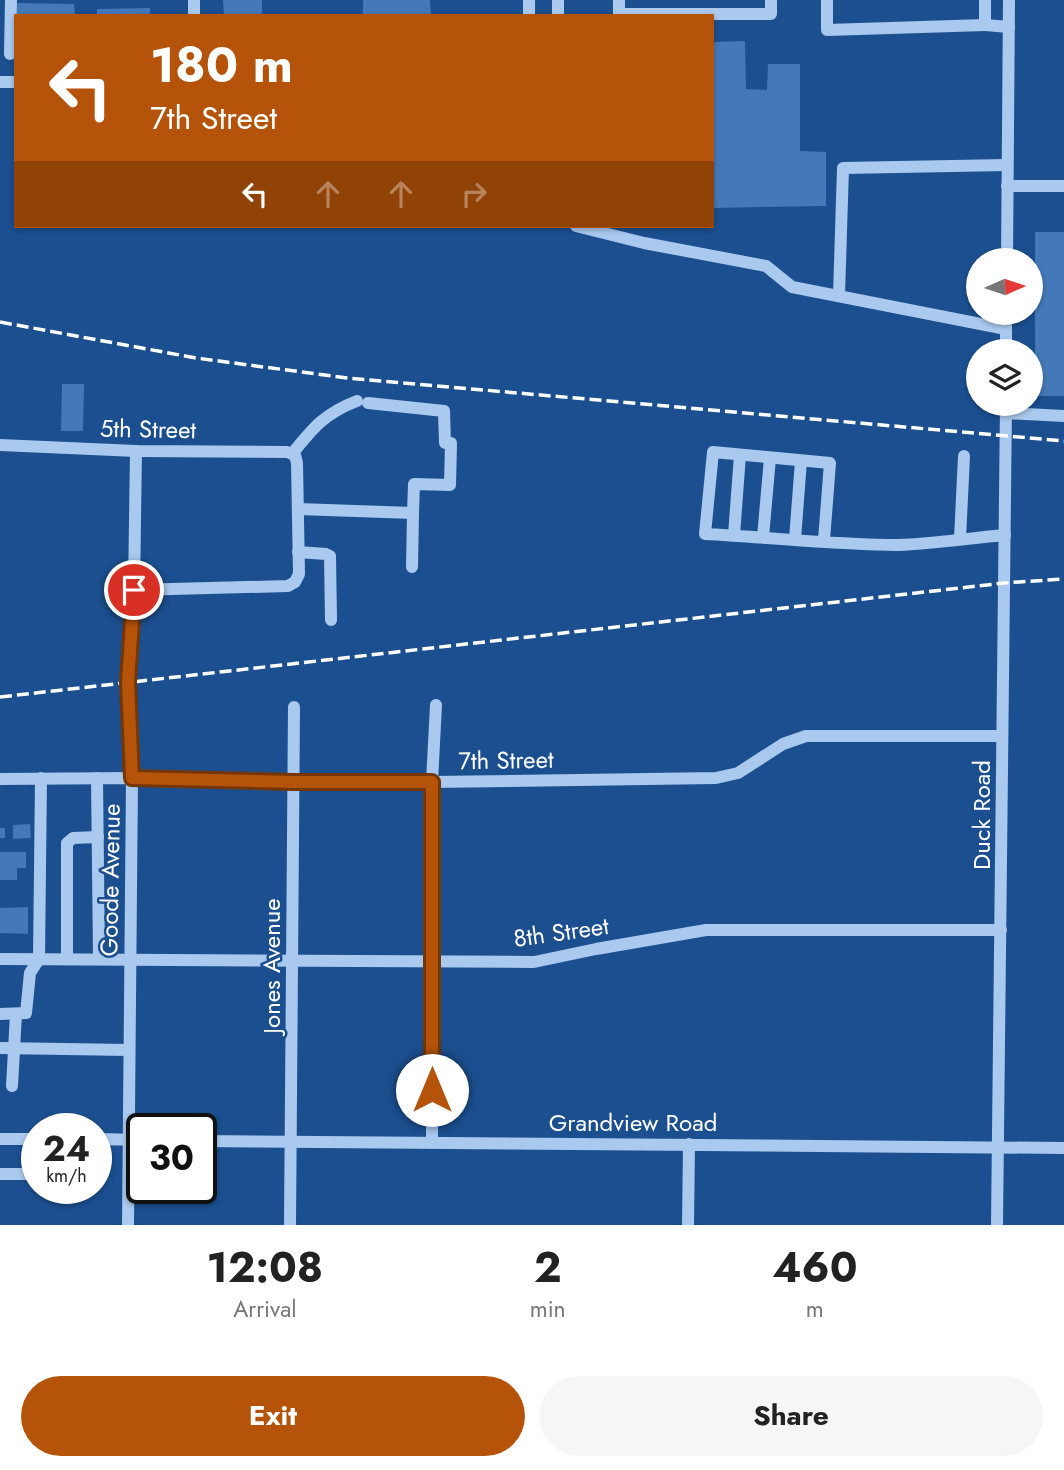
<!DOCTYPE html>
<html lang="en">
<head>
<meta charset="utf-8">
<style>
  body { margin:0; font-family:Jost,sans-serif; background:#f6f6f6; color:#222; height:100vh; display:flex; flex-direction:column; font-size:26px; white-space:nowrap }
  * { box-sizing:border-box; margin:0 }
  p { font-size:23px; color:#767676 }
  .icon { flex:none; width:38px; height:38px; fill:none; stroke:currentColor; stroke-width:2; stroke-linecap:round; stroke-linejoin:round }
  .map { position:relative; height:1225px; overflow:hidden }
  .panel { display:flex; flex-direction:column; background:#fff; flex:1 }
  .panel>* { flex:none }
  .top-card { position:absolute; left:14px; top:14px; width:700px; height:214px; border-radius:0px; box-shadow:0 2px 5px #0004; background:#b45309; color:#fff; overflow:hidden }
  .needle { width:46px; rotate:87deg }
  .fabs { position:absolute; left:966px; top:248px; display:grid; gap:14px }
  .fabs a { display:grid; place-items:center; width:77px; height:77px; border-radius:50%; background:#fff; box-shadow:0 2px 5px #0004; font-size:35px }
  .speed { position:absolute; left:21px; top:1113px; display:flex; gap:14px; font-size:35px; font-weight:700; text-align:center }
  .speed>* { display:grid; place-content:center; width:91px; height:91px; border-radius:50%; background:#fff; box-shadow:0 2px 5px #0004; line-height:1 }
  .speed small { font-size:18px; font-weight:400 }
  .speed .limit { border:4px solid #111; border-radius:10px; background:#fff; color:#111 }
  .pin { position:absolute; display:grid; place-items:center; width:60px; height:60px; color:#fff; margin:-30px; border:4px solid #fff; border-radius:50%; box-shadow:0 2px 7px #0007 }
  .me { position:absolute; width:77px; margin:-38px; rotate:0deg; stroke-linejoin:round; filter:drop-shadow(0 0 5px #0008) }
  .turn { display:flex; align-items:center; gap:24px; height:147px; padding:0 21px; font-size:32px }
  .turn .icon { width:91px; height:91px; stroke-width:2.5 }
  .turn b { display:block; font-size:49px; line-height:60px }
  .lanes { display:flex; align-items:center; height:66px; padding:0 21px; background:#0003; justify-content:center; gap:35px; direction:ltr }
  .lanes .off { opacity:.35 }
  .eta { display:flex; justify-content:space-evenly; align-items:center; height:119px; text-align:center }
  .eta b { font-size:42px; font-weight:700; line-height:49px }
  .cta { display:flex; gap:14px; margin-top:auto; padding:14px 21px }
  .cta a { flex:1; height:80px; border-radius:42px; background:#b45309; color:#fff; font-size:28px; font-weight:700; line-height:80px; text-align:center }
  .cta a+a { background:#f6f6f6; color:#222 }
  .map>svg:first-child { display:block }
</style>
</head>
<body>
<div class="map">
<svg width="1064" height="1225" viewBox="0 0 1064 1225">
  <rect width="100%" height="100%" fill="#1b4f8f"/>
  <g fill="#4478b7">
    <polygon points="223,0 262,0 262,16 224,16"/>
    <polygon points="363,0 430,0 431,16 363,16"/>
    <polygon points="17,3 74,4 75,16 17,16"/>
    <polygon points="150,8 150,16 97,16 97,9"/>
    <polygon points="745,41 746,89 767,90 768,64 800,64 800,151 826,152 826,206 712,208 712,42"/>
    <rect x="1035" y="232" width="29" height="164"/>
    <polygon points="62,384 84,384 83,431 61,431"/>
    <polygon points="30,824 31,838 13,839 13,825"/>
    <rect x="0" y="828" width="5" height="10"/>
    <polygon points="0,852 26,852 26,868 17,868 17,880 0,880"/>
    <polygon points="28,907 28,934 0,933 0,908"/>
  </g>
  <g fill="none" stroke-linecap="round" stroke-linejoin="round">
    <g stroke="#a9c9ee" stroke-width="12">
      <polyline points="194,0 194,16"/>
      <polyline points="558,0 558,16"/>
      <polyline points="619,0 619,14 771,14 771,0"/>
      <polyline points="827,0 827,30 985,25"/>
      <polyline points="985,0 985,25 1009,27"/>
      <polyline points="529,16 529,0"/>
      <polyline points="10,54 11,0"/>
      <polyline points="0,82 16,82"/>
      <polyline points="1007,186 1064,186"/>
      <polyline points="576,226 644,243 766,266 792,287 1006,329"/>
      <polyline points="1007,261 1009,0"/>
      <polyline points="839,295 843,168 1007,165"/>
      <polyline points="1006,352 1006,313"/>
      <polyline points="1006,413 1064,416"/>
      <polyline points="0,445 136,451 287,452 295,455 297,463 299,574 295,582 288,586 134,590"/>
      <path d="M292,454C313,428 325,413 357,401"/>
      <polyline points="298,509 413,513 414,484 450,485 451,443 445,443 444,411 368,403"/>
      <polyline points="734,535 740,455"/>
      <polyline points="763,537 770,458"/>
      <polyline points="795,539 801,461"/>
      <polyline points="960,539 964,456"/>
      <path d="M824,540L830,463L713,452L705,534C768,537 836,545 898,545C933,544 970,538 1005,535"/>
      <polyline points="298,552 326,554 330,556 331,620"/>
      <polyline points="412,567 413,513"/>
      <polyline points="97,778 99,958"/>
      <polyline points="0,779 132,778 293,782 432,782 716,778 738,773 783,744 806,736 1002,736"/>
      <polyline points="67,958 67,843 73,838 98,837"/>
      <polyline points="0,959 534,962 596,949 706,930 1001,930"/>
      <polyline points="0,1014 26,1013 30,973 39,959 41,778"/>
      <polyline points="0,1048 129,1050"/>
      <polyline points="12,1086 16,1014"/>
      <polyline points="0,1139 37,1139"/>
      <polyline points="96,1139 142,1140"/>
      <polyline points="201,1141 1064,1148"/>
      <polyline points="432,1142 432,782 436,705"/>
      <polyline points="0,1174 37,1174"/>
      <polyline points="128,1225 132,778 128,682 134,590 136,451"/>
      <polyline points="290,1225 294,707"/>
      <polyline points="688,1225 689,1144"/>
      <polyline points="997,1225 1006,404"/>
    </g>
    <g stroke="#fff" stroke-width="3.5" stroke-dasharray="12 5" stroke-linecap="butt">
      <polyline points="0,322 196,358 347,378 1064,441"/>
      <polyline points="0,697 1004,583 1064,579"/>
    </g>
  </g>
  <g fill="none" stroke-linecap="round" stroke-linejoin="round">
    <defs>
      <polyline id="route" points="134,590 128,682 132,778 293,782 432,782 432,1090"/>
    </defs>
    <use href="#route" stroke="#753606" stroke-width="18"/>
    <use href="#route" stroke="#b45309" stroke-width="12"/>
  </g>
  <g text-anchor="middle" dominant-baseline="central" stroke-width="5" stroke-linejoin="round" paint-order="stroke">
    <g font-size="24" fill="#fff" stroke="#1b4f8f">
      <text transform="translate(148 429) rotate(1)">5th Street</text>
      <text transform="translate(506 760) rotate(-1)">7th Street</text>
      <text transform="translate(981 815) rotate(-90)">Duck Road</text>
      <text transform="translate(110 880) rotate(-89)">Goode Avenue</text>
      <text transform="translate(561 932) rotate(-8)">8th Street</text>
      <text transform="translate(271 966) rotate(-90)">Jones Avenue</text>
      <text x="633" y="1122">Grandview Road</text>
    </g>
  </g>
</svg>
<div class="fabs">
<a><svg class="needle" viewBox="-14 -14 28 28"><path d="M0-13l5 13h-10z" fill="#e53935"/><path d="M0 13l5-13h-10z" fill="#767676"/></svg></a>
<a><svg class="icon" aria-label="layers" viewBox="0 0 24 24"><path d="M12 4l9 5-9 5-9-5zM3 14l9 5 9-5"/></svg></a>
</div>
<div class="speed"><div>24<small>km/h</small></div><div class="limit">30</div></div>
<div class="pin" style="left:134px;top:590px;background:#d93025"><svg class="icon" aria-label="arrive" viewBox="0 0 24 24"><path d="M6 21V4h12l-3 4 3 4H6"/></svg></div>
<svg class="me" style="left:432px;top:1090px" viewBox="-20 -20 40 40"><circle r="19" fill="#fff"/><path d="M0-13L10 11 0 6-10 11z" fill="#b45309"/></svg>
<div class="top-card">
<div class="turn"><svg class="icon" aria-label="left" viewBox="0 0 24 24"><path d="M17 20v-9H6M10 6l-5 5 5 5"/></svg><div><b>180 m</b>7th Street</div></div>
<div class="lanes"><svg class="icon" aria-label="left" viewBox="0 0 24 24"><path d="M17 20v-9H6M10 6l-5 5 5 5"/></svg><svg class="icon off" aria-label="ahead" viewBox="0 0 24 24"><path d="M12 20V5M6 11l6-6 6 6"/></svg><svg class="icon off" aria-label="ahead" viewBox="0 0 24 24"><path d="M12 20V5M6 11l6-6 6 6"/></svg><svg class="icon off" aria-label="right" viewBox="0 0 24 24"><path d="M7 20v-9h11M14 6l5 5-5 5"/></svg></div>
</div>
</div>
<section class="panel">
<div class="eta">
<div><b>12:08</b><p>Arrival</p></div>
<div><b>2</b><p>min</p></div>
<div><b>460</b><p>m</p></div>
</div>
<div class="cta"><a>Exit</a><a>Share</a></div>
</section>
</body>
</html>
